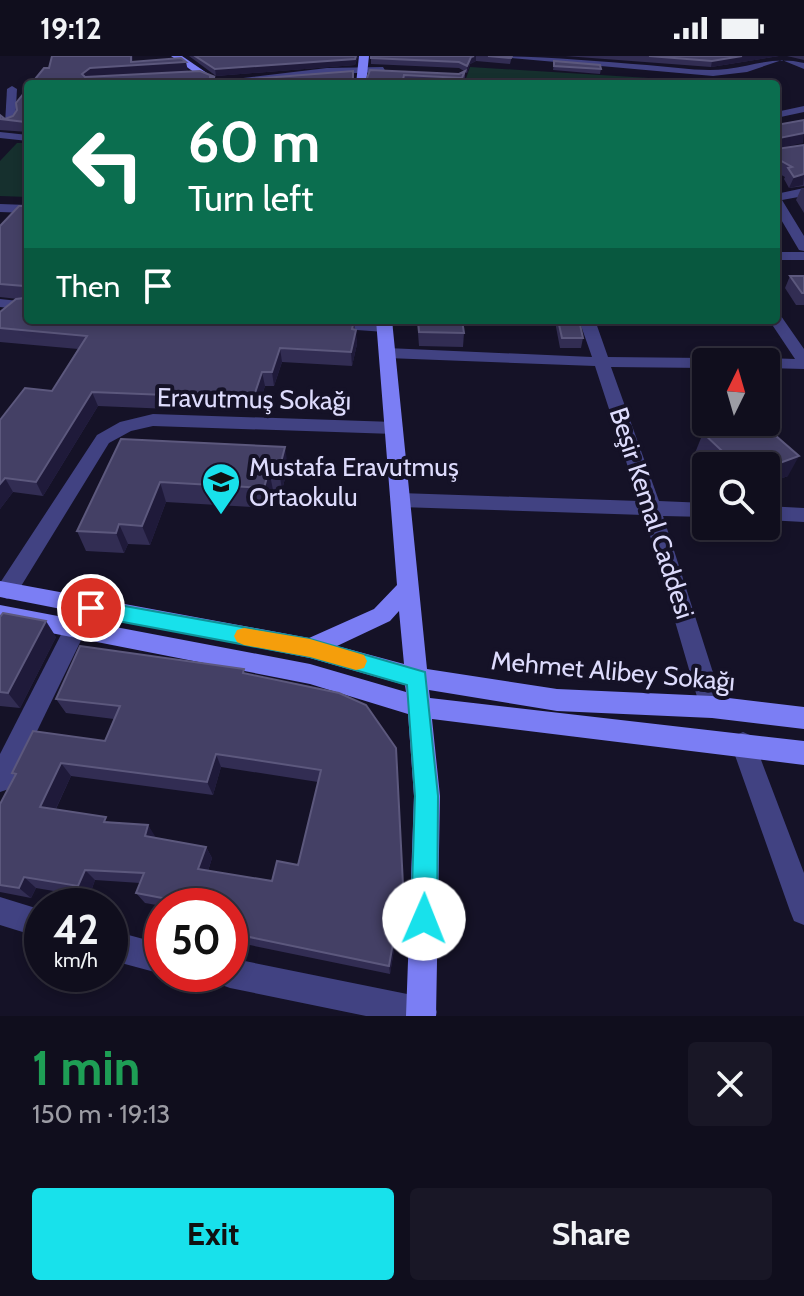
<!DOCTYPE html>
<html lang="en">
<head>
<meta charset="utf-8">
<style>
  body { margin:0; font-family:Cabin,sans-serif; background:#191726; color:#f1f3f6; height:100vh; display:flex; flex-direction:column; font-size:30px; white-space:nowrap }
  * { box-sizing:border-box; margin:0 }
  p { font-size:26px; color:#9c9ca4 }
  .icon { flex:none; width:44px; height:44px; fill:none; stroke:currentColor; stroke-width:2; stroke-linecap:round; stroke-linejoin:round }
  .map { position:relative; height:960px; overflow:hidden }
  .panel { display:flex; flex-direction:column; background:#100e1d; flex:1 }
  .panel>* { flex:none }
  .top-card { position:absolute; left:24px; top:24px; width:756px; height:244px; border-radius:8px; box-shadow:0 4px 12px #0003,0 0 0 2px #302e3b; background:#0b6e4f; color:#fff; overflow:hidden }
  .needle { width:52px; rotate:5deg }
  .fabs { position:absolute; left:692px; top:292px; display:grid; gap:16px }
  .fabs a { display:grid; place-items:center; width:88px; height:88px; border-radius:8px; background:#100e1d; box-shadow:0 4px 12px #0003,0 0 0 2px #302e3b; font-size:40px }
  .speed { position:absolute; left:24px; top:832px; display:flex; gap:16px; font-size:40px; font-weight:700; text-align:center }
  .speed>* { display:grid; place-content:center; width:104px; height:104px; border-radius:50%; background:#100e1d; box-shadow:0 4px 12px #0003,0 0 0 2px #302e3b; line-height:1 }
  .speed small { font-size:20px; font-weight:400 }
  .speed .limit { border:12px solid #d22; background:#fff; color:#111 }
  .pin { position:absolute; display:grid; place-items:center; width:68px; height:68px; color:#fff; margin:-34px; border:4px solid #fff; border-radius:50%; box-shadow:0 2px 8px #0007 }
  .me { position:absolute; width:88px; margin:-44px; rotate:1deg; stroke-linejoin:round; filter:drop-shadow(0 0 6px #0008) }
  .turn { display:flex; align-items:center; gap:28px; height:168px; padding:0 32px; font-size:36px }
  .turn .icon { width:104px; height:104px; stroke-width:2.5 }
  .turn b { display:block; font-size:56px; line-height:68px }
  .then { display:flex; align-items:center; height:76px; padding:0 32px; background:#0003; gap:16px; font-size:30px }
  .round { display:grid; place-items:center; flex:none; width:84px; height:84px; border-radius:8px; background:#191726 }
  .overview { display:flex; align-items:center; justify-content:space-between; height:136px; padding:0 32px }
  h1 { font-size:48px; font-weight:800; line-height:60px; color:#1e9e55 }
  .cta { display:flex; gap:16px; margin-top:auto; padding:16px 32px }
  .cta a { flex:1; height:92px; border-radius:8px; background:#18e1eb; color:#111; font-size:32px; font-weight:800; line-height:92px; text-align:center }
  .cta a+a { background:#191726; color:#f1f3f6 }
  .status { display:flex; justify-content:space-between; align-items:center; height:56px; padding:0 40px; background:#100e1d; direction:ltr }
  .status svg { height:22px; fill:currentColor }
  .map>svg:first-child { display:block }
</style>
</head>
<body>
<div class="status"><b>19:12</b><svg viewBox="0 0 49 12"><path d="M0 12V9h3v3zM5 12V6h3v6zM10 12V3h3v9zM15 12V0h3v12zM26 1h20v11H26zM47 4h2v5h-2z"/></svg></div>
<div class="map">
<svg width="804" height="960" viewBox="0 0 804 960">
  <rect width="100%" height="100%" fill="#151227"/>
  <g fill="#16302e">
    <polygon points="470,11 681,24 682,28 464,28"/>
    <polygon points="17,87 28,87 28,141 0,140 0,105"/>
  </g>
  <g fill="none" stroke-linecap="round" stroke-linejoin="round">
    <g fill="#414282" fill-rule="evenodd">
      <path d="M487,0C541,0 594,5 647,9C674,11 701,16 727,13C756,9 776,0 804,7V13L782,4L747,16L713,20Z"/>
      <polygon points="383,11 386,16 327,18 223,28 209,26 327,12"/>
      <polygon points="12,30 17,33 15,68 10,71 5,68 7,33"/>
      <polygon points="804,50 804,56 776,62 776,56"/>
      <polygon points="0,76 28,79 28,85 0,82"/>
      <polygon points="804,132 804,140 782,144 804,180 804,195 799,194 776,155 776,138"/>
      <polygon points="0,148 28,149 28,157 0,156"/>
      <rect x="776" y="196" width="28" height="8"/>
      <polygon points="0,243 28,246 28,254 0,251"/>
      <polygon points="776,258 781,260 804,293 804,313 766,312 766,306 759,306 766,302 795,303 769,264 776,264"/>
      <polygon points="323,264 385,266 393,271 385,276 329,272 324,270"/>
      <polygon points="579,264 595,264 608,301 706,302 713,306 706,306 706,312 611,311 659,445 706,447 706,461 663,460 724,651 720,659 712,662 704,659 700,651 644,459 400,451 390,444 400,437 639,445 595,310 387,302 379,297 387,292 592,301"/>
      <polygon points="153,358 394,366 403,372 394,378 153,370 131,375 109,387 15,540 7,543 0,540 0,527 97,379 120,366"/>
      <polygon points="766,450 804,452 804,466 766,464"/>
      <polygon points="76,563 84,565 87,572 9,733 0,736 0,698 68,565"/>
      <polygon points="743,676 752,680 755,688 804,817 804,869 794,865 790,855 731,688 734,680"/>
      <polygon points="0,841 42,854 42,882 0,869"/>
      <polygon points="110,874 162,888 162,918 110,904"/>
      <polygon points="230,902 422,941 433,945 437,956 436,960 366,960 230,932 219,928 215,918 230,918"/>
    </g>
    <g fill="#7b7ef4" fill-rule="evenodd">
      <polygon points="171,0 182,0 223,28 211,28"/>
      <polygon points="359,0 369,0 366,28 356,28"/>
      <path d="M376,264H392L427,613L557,633L712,640L804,651V673L712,662L557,655L429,634L430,642L804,685V709L432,663L440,740L436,960H406L414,740L408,658L310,628L0,567V549L310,608L406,636L405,629L310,602L0,541V525L309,582L374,553L397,529ZM399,555L404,608L337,590L390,565Z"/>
    </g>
  </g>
  <g fill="#322d53" fill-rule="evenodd">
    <polygon points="52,0 133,0 133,6 188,15 151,18 215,21 216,28 31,28 49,12"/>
    <polygon points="189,0 358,0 355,9 216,20"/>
    <polygon points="371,0 512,0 510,8 476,5 470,8 467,17 465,16 465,21 462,28 404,26 403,28 238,28 237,24 366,25 370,14 459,18 464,15 459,12 371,8"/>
    <polygon points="565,0 779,0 711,11"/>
    <polygon points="787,0 804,0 804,4"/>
    <polygon points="554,5 601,13 600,18 553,14"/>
    <polygon points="28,32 28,76 0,74 0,59 5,63 13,60 17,54"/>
    <polygon points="804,89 804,130 789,132 784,123 785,121 776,116 776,93"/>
    <polygon points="804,132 804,157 796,144 801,133"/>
    <polygon points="28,150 28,264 354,264 357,288 352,310 282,306 274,330 265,330 257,354 172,350 170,353 98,350 43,440 13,436 0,453 0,364 52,335 78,293 0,286 0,256 18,243 0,241 0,170"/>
    <polygon points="790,220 804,220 804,249 796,249 785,232"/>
    <polygon points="417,264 462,264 464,277 463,291 419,290"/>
    <polygon points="549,264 579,264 583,282 581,292 560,292 556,271 556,268 549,267"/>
    <polygon points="703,377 788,420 766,428 766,410 708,410 695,397"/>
    <polygon points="121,383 288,411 282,434 273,434 268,452 166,446 150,489 128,488 124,497 86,495 77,475"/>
    <polygon points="0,561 56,581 20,652 0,650"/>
    <path d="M245,617L339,637L403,839L390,918L230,885V850H162L145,847L136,837L140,827L95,824L89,841L36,832L31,842L0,836V748L15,720L12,717L105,685L114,663L66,657L56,643ZM221,711L318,726L298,809L272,825L208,815L212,802L206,791L155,782L148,769L110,766L56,753L71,720L213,739Z"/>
  </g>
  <g fill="#1f1a3a">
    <polygon points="131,0 133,0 133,9 186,6 188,15 93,22 85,28 82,18 90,12"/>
    <polygon points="356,0 358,0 355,9 216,20 215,13"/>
    <polygon points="474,0 476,0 476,5 470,8 467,17 467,10 471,1"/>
    <polygon points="742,0 779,0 711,11 712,5"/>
    <polygon points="804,77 803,87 776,93 779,82"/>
    <polygon points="804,118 803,129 789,132 794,121"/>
    <polygon points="356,274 357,288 352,310 351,296"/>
    <polygon points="280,292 282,306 274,330 272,316"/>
    <polygon points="262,316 265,330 257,354 254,340"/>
    <polygon points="168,335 172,350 170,353 166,339"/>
    <polygon points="92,336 98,350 43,440 36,426"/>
    <polygon points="285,391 288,411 282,434 279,414"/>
    <polygon points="799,400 788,420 766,428 766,412"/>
    <polygon points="269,414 273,434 268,452 264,432"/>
    <polygon points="5,422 13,436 0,453 0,428"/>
    <polygon points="160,426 166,446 150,489 142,470"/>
    <polygon points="119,468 128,488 124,497 116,477"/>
    <polygon points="46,565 56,581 20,652 8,637"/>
    <polygon points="216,698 221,711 213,739 207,726"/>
    <polygon points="61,707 71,720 51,763 40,751"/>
    <polygon points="148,769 155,780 153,791 145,780"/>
    <polygon points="206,791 212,802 205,824 198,813"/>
    <polygon points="85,814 95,824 89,841 78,830"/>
    <polygon points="24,821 36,832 31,842 19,832"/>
    <polygon points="403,829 403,839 390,918 389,910"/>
  </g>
  <g fill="#444065" stroke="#5c587d" stroke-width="2" fill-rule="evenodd">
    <polygon points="52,0 131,0 131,6 181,2 186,6 90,12 82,18 85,21 200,15 215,21 210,21 210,28 31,28 44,12 49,12"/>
    <polygon points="195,0 356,0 355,3 215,13"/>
    <polygon points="371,0 474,0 471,1 467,10 459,6 371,2"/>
    <polygon points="488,0 512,0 511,2"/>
    <polygon points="649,0 742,0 712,5"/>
    <polygon points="554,5 600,9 601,13 554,10"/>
    <polygon points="370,14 459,18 465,15 462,22 404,19 402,28 251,28 247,23 237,24 353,15 353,24 366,25"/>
    <polygon points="28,32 28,70 25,66 0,63 0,59 5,63 13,60 17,54 16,47"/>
    <polygon points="804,64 804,77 779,82 777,87 776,87 776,69"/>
    <polygon points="804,89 804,118 794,121 788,112 792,111 776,102 776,93"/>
    <polygon points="19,150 28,150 28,264 354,264 352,273 356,274 351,296 280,292 272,316 262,316 254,340 168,335 166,339 92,336 36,426 5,422 0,428 0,364 25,332 52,335 87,280 0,272 0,256 16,243 24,242 24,230 0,228 0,170"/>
    <polygon points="790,220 804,220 804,237 802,237"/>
    <polygon points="418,264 462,264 464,277 419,276"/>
    <polygon points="558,264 579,264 583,282 562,282"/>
    <polygon points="736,366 760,366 799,400 766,412 766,410 738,410 703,377"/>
    <polygon points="121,383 285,391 279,414 269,414 264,432 160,426 142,470 119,468 116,477 77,475"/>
    <polygon points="3,557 46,565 8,637 0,636 0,561"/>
    <path d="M80,590L244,613L243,617L339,637L366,649L396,692L403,829L389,910L230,877V850H204L136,837L144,817L85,814L78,830L24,821L19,832L0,829V748L16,718L12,717L33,675L105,685L120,650L56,643ZM216,698L321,714L298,809L277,805L272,825L198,813L206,791L145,780L148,769L104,766L106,761L40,751L61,707L207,726Z"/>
  </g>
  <polygon fill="#18e1eb" stroke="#109299" stroke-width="2" points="91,544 310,583 425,616 438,740 437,863 433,873 424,876 415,873 411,863 415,740 407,629 310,601 91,560 84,558 81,552 84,546"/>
  <polygon fill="#f59e0b" points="244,572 310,583 364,599 367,605 364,612 356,614 310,601 244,589 237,586 234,580 237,574"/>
  <defs>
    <symbol id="school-pin" viewBox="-11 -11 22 30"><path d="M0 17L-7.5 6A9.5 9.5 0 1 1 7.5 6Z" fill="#18e1eb" stroke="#151227"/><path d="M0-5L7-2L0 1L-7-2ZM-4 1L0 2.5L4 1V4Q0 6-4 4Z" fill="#111"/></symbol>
  </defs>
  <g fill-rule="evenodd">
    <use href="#school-pin" x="199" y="404" width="44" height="60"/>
  </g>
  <g text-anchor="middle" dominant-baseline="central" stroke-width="8" stroke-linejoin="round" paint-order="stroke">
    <g font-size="26" fill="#dddbfc" stroke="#151227">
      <text transform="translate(254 343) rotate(1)">Eravutmuş Sokağı</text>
      <text transform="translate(652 457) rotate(72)">Beşir Kemal Caddesi</text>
      <text transform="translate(613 615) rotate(5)">Mehmet Alibey Sokağı</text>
    </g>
    <g font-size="26" fill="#dddbfc" stroke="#151227" text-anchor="start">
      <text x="249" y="411">Mustafa Eravutmuş<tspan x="249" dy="30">Ortaokulu</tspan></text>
    </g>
  </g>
</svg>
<div class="fabs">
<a><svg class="needle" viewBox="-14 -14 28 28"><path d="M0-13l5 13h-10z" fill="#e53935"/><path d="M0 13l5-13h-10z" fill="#9c9ca4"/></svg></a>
<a><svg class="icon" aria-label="search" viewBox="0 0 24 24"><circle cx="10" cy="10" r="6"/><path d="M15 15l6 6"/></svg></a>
</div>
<div class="speed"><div>42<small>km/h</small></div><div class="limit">50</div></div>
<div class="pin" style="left:91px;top:552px;background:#d93025"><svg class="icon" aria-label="arrive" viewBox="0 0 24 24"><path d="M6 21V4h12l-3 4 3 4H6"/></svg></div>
<svg class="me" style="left:424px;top:863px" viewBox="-20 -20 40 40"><circle r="19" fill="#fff"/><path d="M0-13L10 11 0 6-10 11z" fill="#18e1eb"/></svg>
<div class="top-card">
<div class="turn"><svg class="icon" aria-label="left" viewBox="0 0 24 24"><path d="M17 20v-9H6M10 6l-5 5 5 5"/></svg><div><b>60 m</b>Turn left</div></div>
<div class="then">Then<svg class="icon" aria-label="arrive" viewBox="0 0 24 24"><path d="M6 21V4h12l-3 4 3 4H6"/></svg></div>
</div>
</div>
<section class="panel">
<div class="overview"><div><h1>1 min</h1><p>150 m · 19:13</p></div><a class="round"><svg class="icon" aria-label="close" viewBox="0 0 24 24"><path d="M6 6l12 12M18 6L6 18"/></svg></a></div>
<div class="cta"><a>Exit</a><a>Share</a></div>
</section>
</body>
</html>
